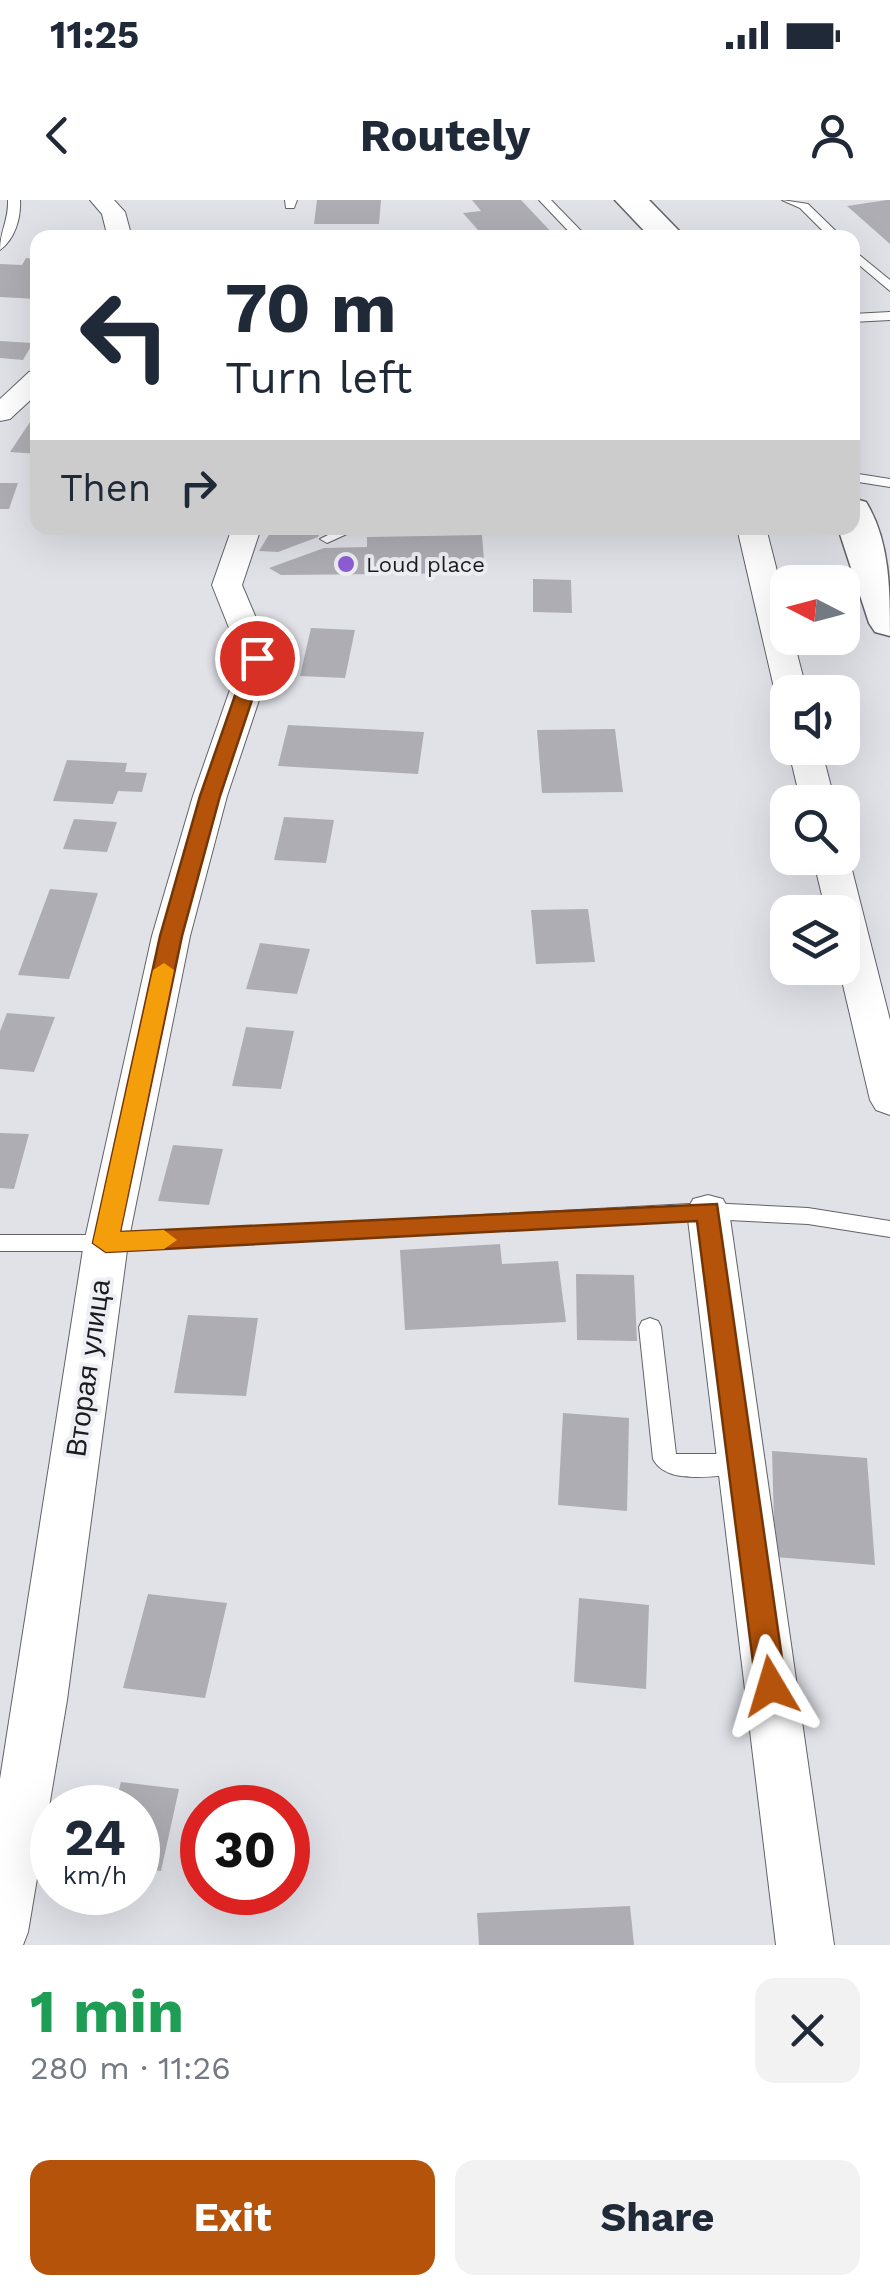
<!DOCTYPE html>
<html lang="en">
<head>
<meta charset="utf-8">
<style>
  body { margin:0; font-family:"Work Sans",sans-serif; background:#f2f2f3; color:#1f2937; height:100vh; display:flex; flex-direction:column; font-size:38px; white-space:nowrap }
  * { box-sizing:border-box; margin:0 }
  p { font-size:32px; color:#747a83 }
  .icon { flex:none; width:55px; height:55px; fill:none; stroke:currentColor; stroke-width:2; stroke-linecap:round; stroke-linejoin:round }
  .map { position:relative; height:1745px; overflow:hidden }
  .panel { display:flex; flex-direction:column; background:#fff; flex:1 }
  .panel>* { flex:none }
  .banner { position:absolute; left:30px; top:30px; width:830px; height:305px; border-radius:20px; box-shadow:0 10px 40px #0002; background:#fff; color:#1f2937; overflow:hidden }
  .needle { width:65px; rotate:276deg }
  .controls { position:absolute; left:770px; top:365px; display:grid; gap:20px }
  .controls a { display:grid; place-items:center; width:90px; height:90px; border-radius:20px; background:#fff; box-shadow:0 10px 40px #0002; font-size:50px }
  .speed { position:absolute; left:30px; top:1585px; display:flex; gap:20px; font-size:50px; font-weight:700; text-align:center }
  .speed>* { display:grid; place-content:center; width:130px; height:130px; border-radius:50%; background:#fff; box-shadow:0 10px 40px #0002; line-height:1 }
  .speed small { font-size:25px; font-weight:400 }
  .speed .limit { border:15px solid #d22; background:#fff; color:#111 }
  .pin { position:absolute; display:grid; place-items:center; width:85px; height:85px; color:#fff; margin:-42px; border:5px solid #fff; border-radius:50%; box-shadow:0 2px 10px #0007 }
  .me { position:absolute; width:110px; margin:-55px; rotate:353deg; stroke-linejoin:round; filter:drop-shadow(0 0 8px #0008) }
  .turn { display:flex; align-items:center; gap:35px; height:210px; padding:0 30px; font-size:45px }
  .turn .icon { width:130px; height:130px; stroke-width:2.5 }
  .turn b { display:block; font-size:70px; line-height:85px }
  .then { display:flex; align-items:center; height:95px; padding:0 30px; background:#0003; gap:20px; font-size:38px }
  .round { display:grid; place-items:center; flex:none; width:105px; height:105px; border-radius:20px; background:#f2f2f3 }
  .headline { display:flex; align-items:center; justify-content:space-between; height:170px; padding:0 30px }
  h1 { font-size:60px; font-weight:700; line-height:75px; color:#1e9e55 }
  .button { display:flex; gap:20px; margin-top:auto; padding:20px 30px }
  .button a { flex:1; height:115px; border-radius:20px; background:#b45309; color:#fff; font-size:40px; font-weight:700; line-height:115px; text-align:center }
  .button a+a { background:#f2f2f3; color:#1f2937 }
  .status { display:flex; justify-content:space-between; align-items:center; height:70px; padding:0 50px; background:#fff; direction:ltr }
  .status svg { height:28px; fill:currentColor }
  header { display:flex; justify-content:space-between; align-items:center; height:130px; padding:0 30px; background:#fff; font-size:45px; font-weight:700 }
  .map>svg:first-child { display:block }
</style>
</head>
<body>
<div class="status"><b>11:25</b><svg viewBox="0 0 49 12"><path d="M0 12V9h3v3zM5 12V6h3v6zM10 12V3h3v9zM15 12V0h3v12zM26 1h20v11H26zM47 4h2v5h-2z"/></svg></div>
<header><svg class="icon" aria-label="back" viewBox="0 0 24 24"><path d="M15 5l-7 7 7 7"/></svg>Routely<svg class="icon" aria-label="person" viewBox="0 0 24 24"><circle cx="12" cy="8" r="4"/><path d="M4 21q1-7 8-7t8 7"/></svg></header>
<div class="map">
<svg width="890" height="1745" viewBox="0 0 890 1745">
  <rect width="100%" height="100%" fill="#e1e2e8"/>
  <g fill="#aeadb3">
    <polygon points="317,0 381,0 379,24 314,24"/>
    <polygon points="472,0 521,0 557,38 485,38 463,13 481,11"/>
    <polygon points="887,0 890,0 890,44 847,6"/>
    <polygon points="26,58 38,59 38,99 0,97 0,64 22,65"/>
    <polygon points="0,141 33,143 23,160 0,158"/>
    <polygon points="30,222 38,223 38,254 10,252"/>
    <polygon points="0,283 18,283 9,309 0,309"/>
    <polygon points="273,328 323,328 318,337 278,352 259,351"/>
    <polygon points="482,335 485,373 281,375 269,368 324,348 367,347 367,337"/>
    <polygon points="533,379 571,380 572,413 533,412"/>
    <polygon points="311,428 355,430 345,478 300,476"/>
    <polygon points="288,525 424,532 418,574 278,566"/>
    <polygon points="615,529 623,592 542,593 537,530"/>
    <polygon points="67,560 127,563 125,572 147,573 142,592 118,591 113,604 53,601"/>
    <polygon points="284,617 334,620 326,663 274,660"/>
    <polygon points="74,619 117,622 107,652 63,649"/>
    <polygon points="50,689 98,693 69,779 18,775"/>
    <polygon points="588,709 595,762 536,764 531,710"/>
    <polygon points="260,743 310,749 297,794 246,789"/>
    <polygon points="7,813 55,817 34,872 0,869 0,831"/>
    <polygon points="246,827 294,831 281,889 232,886"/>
    <polygon points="0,933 29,934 14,989 0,988"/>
    <polygon points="173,945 223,949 209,1005 158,1001"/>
    <polygon points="500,1044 502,1064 558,1061 566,1122 405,1130 400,1050"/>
    <polygon points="576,1074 634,1075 637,1141 577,1140"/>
    <polygon points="188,1115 258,1118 246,1196 174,1193"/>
    <polygon points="563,1213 629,1218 627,1311 558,1305"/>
    <polygon points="772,1251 867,1258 875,1365 775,1357"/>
    <polygon points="148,1394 227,1403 205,1498 123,1488"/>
    <polygon points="579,1398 649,1405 646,1489 574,1482"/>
    <polygon points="121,1582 179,1589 161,1671 138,1668 138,1608 114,1608"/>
    <polygon points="630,1706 634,1745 479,1745 477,1713"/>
  </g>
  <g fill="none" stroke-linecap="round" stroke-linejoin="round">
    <defs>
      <g id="lane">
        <path d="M8,0H20C21,18 15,39 0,50C0,31 9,19 8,0Z"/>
        <polygon points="285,0 297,0 294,8 286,8"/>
        <polygon points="539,0 551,0 588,38 575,38"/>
        <polygon points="782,0 808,4 843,38 830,38 800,8"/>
        <polygon points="852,49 890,80 890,91 852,59"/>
        <polygon points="890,112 890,120 852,122 852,114"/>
        <polygon points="852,273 890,279 890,287 852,281"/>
        <polygon points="342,328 360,328 327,343 320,339"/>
        <polygon points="708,1003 808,1008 890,1021 890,1037 808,1024 708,1019 106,1051 0,1051 0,1035 106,1035"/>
        <path d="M650,1118L658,1121L661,1127L676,1254H742L750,1257L754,1264L750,1271L742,1274C716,1275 667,1286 653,1259L639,1127L642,1121Z"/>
      </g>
      <g id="street">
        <polygon points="90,0 114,0 125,12 132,38 108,38 102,14"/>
        <polygon points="38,170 38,193 10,219 0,221 0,199 29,172"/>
        <polygon points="232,328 261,328 242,385 273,458 227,596 190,736 128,1043 67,1500 28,1732 23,1745 0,1745 0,1579 84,1043 152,736 193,596 241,458 212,385"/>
        <polygon points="737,328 766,328 788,414 788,438 793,438 807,492 788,492 788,501 775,492"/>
        <polygon points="788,548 821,548 835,602 801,602"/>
        <polygon points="842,650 849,658 890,820 890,915 876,910 870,900 839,768 842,768 842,712 826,712 813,658 842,658"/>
        <polygon points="708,995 723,999 729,1011 834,1745 776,1745 687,1011 693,999"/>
      </g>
      <g id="primary">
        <polygon points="615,0 649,0 686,38 651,38"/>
        <path d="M852,298L866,302C890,341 890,390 890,436L875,432L869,423L838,328H852Z"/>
      </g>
    </defs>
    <use href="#lane" stroke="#626368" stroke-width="2"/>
    <use href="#street" stroke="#626368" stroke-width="2"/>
    <use href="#primary" stroke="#626368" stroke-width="3"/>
    <use href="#lane" fill="#fff" fill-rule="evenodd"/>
    <use href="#street" fill="#fff" fill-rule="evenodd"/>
    <use href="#primary" fill="#fff" fill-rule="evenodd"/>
  </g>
  <polygon fill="#b45309" stroke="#753606" stroke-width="2.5" points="257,453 266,458 220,596 182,736 120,1032 717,1004 786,1486 781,1496 771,1500 760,1496 756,1486 697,1021 106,1052 93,1043 160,736 200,596 248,458"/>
  <polygon fill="#f59e0b" points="164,763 174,770 120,1032 164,1030 177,1040 164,1049 106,1052 93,1043 153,770"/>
  <circle fill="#8e5dd7" stroke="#eeeff5" stroke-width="4" cx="346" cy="364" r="10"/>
  <g text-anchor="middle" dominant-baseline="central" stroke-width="8" stroke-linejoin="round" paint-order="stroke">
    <g font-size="22" fill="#1c1c1e" stroke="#eeeff5" text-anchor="start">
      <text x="366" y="364">Loud place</text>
    </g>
    <g font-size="28" fill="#1c1c1e" stroke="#eeeff5">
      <text transform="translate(88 1168) rotate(-82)">Вторая улица</text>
    </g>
  </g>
</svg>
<div class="controls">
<a><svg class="needle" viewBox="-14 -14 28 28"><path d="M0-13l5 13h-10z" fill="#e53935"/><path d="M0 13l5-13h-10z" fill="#747a83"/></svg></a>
<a><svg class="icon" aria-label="sound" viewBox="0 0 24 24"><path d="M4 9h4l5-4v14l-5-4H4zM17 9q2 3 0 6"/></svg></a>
<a><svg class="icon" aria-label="search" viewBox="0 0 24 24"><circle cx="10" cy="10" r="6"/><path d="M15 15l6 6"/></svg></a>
<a><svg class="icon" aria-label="layers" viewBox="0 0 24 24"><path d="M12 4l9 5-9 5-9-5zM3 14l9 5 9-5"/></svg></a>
</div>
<div class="speed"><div>24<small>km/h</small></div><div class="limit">30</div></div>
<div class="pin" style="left:257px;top:458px;background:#d93025"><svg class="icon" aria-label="arrive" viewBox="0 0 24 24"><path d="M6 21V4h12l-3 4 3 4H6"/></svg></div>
<svg class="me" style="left:771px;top:1486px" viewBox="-20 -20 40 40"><path d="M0-17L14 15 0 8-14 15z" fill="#b45309" stroke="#fff" stroke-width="4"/></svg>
<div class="banner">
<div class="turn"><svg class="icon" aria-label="left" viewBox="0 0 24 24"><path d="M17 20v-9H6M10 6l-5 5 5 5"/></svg><div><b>70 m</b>Turn left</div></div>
<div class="then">Then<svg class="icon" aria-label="right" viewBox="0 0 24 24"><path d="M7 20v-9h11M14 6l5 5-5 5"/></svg></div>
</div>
</div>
<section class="panel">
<div class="headline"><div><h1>1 min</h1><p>280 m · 11:26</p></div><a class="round"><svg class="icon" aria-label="close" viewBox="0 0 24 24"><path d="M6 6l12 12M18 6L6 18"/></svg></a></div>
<div class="button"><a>Exit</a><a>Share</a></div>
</section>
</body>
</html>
